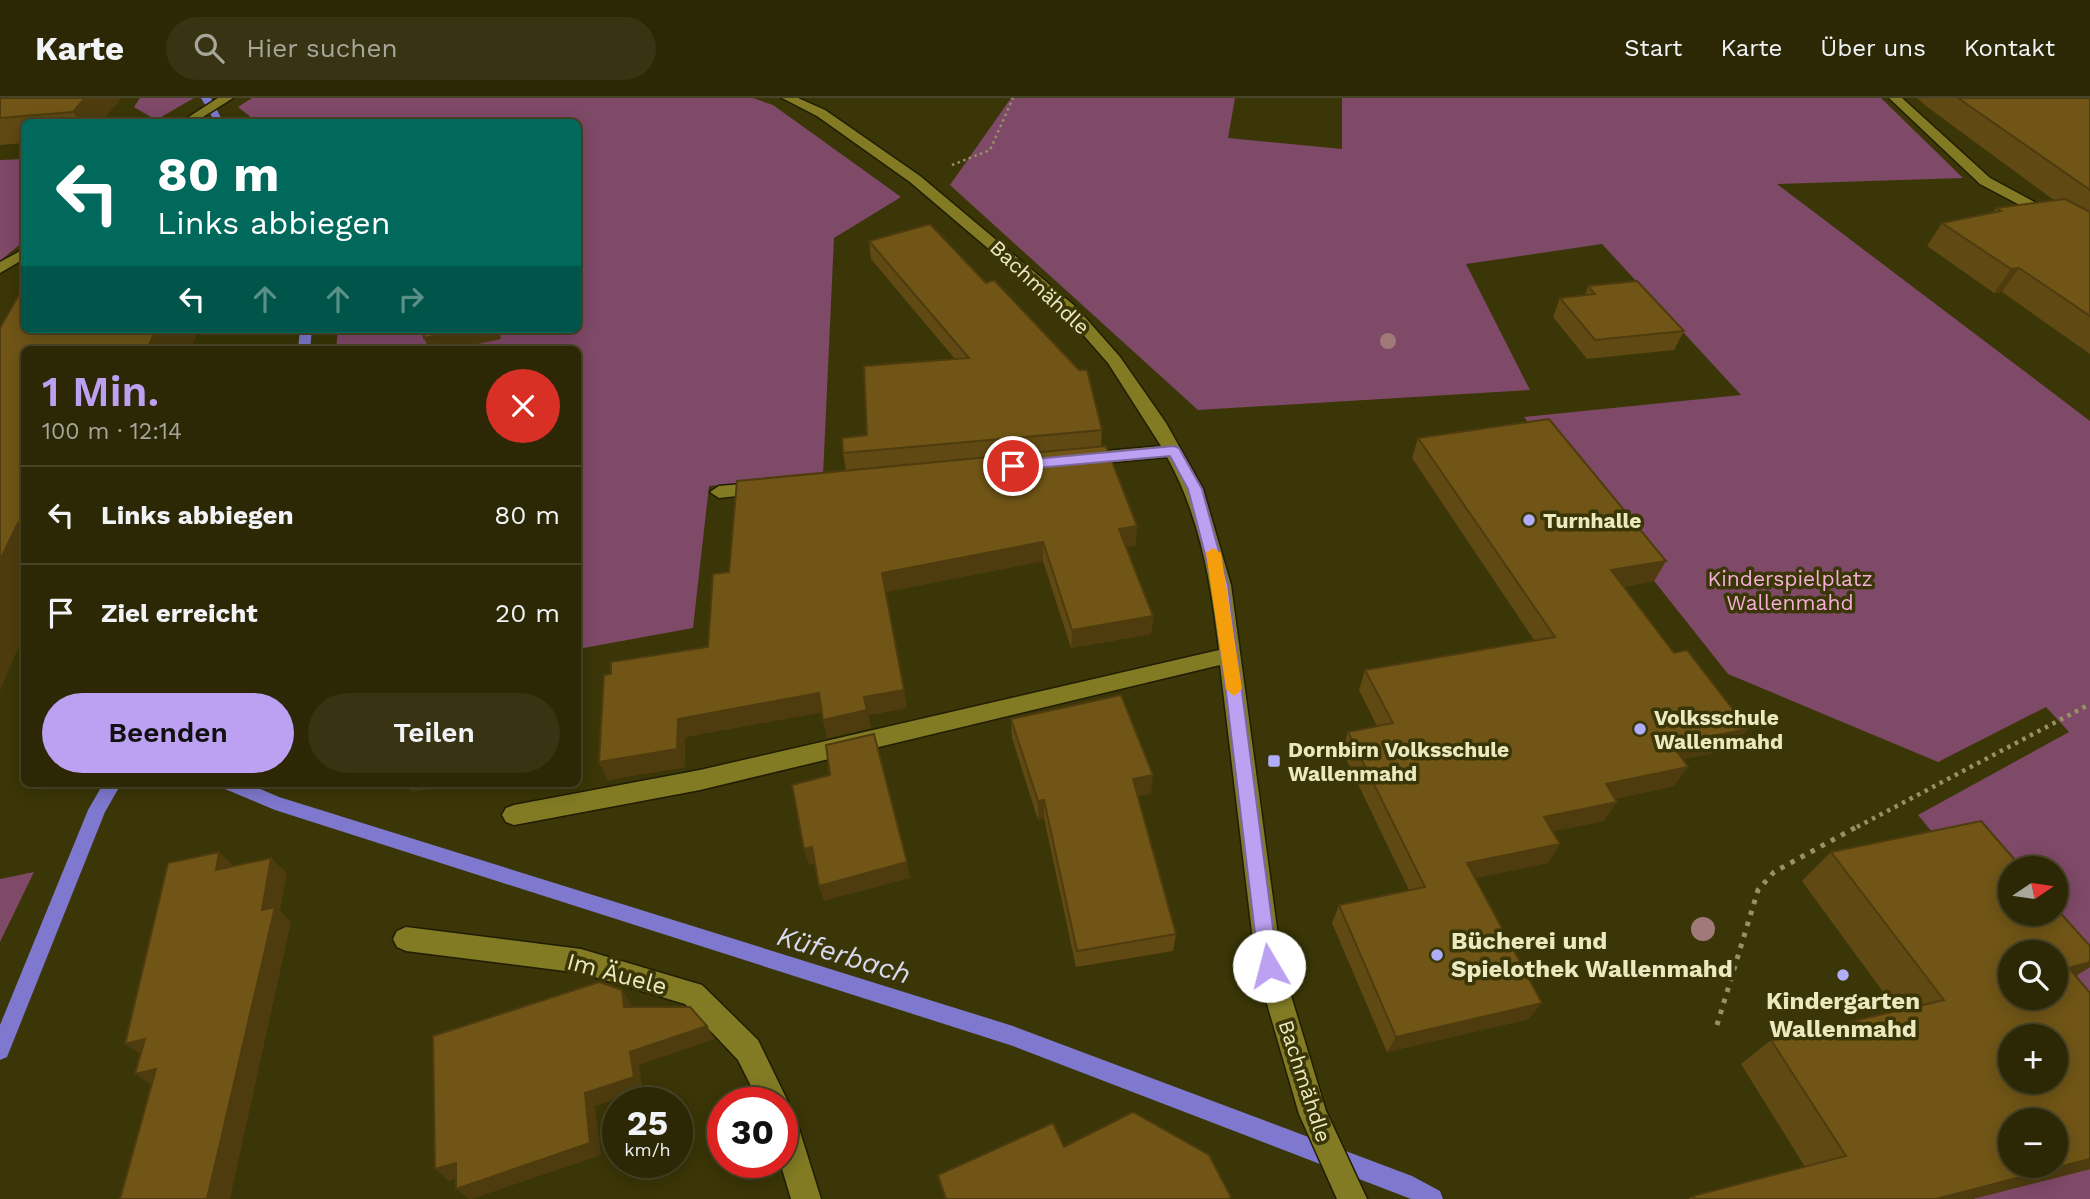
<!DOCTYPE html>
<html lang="de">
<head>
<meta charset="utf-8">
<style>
  body { margin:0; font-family:"Work Sans",sans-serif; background:#383413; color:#f1f3f6; height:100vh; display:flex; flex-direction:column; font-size:26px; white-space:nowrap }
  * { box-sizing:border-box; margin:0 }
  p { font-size:23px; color:#a6a69a }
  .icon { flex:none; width:38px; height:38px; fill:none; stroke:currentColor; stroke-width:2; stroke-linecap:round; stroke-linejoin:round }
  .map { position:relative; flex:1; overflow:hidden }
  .sheet { position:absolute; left:21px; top:248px; width:560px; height:441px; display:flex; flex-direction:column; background:#2c2805; border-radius:10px; box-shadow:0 4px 18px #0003,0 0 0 2px #484427 }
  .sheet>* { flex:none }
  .hud { position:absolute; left:21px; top:21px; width:560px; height:214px; border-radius:10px; box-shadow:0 4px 18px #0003,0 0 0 2px #484427; background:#00695c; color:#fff; overflow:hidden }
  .needle { width:46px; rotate:77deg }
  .tools { position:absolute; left:1998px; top:758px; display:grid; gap:14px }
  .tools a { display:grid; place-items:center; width:70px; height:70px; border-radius:50%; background:#2c2805; box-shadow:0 4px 18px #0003,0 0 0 2px #484427; font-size:35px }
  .speed { position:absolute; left:602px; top:989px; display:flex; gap:14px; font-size:35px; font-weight:700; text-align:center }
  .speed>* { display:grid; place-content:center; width:91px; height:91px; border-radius:50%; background:#2c2805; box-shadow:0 4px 18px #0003,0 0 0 2px #484427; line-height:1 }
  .speed small { font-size:18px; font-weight:400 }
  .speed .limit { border:10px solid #d22; background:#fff; color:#111 }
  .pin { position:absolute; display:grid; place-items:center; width:60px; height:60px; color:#fff; margin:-30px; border:4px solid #fff; border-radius:50%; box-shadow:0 2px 7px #0007 }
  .me { position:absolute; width:77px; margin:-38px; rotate:352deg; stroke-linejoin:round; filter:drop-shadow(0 0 5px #0008) }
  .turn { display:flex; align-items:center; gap:24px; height:147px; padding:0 21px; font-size:32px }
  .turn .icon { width:91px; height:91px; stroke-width:2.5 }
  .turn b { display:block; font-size:49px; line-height:60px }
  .lanes { display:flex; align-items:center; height:66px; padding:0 21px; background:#0003; justify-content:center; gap:35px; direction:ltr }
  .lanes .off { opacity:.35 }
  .round { display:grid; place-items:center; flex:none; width:74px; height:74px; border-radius:37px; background:#383413 }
  .overview { display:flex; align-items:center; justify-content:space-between; height:119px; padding:0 21px }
  h1 { font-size:42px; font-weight:600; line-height:52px; color:#bca0f2 }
  .primary-button { display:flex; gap:14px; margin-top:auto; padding:14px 21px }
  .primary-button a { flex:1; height:80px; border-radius:42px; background:#bca0f2; color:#111; font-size:28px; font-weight:600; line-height:80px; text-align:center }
  .primary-button a+a { background:#383413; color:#f1f3f6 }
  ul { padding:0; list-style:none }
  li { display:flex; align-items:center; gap:21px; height:98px; padding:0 21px; border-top:2px solid #484427 }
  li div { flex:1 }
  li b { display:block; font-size:26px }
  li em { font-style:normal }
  header { display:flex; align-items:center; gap:42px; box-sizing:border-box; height:98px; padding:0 35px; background:#2c2805; border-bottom:2px solid #484427 }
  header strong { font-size:33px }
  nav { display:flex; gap:38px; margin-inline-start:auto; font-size:24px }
  .search { width:490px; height:63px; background:#383413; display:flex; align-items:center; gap:18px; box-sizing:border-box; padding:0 24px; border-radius:38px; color:#a6a69a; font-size:26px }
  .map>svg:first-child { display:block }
</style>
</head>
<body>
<header>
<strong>Karte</strong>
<div class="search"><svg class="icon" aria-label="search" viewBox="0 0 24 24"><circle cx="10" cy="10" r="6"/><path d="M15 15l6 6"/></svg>Hier suchen</div>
<nav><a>Start</a><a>Karte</a><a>Über uns</a><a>Kontakt</a></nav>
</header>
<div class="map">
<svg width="2090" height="1101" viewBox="0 0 2090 1101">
  <rect width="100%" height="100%" fill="#3a3607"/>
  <g fill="#7f4968" fill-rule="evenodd">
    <polygon points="140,0 194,0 156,22 134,9"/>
    <polygon points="252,0 753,0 773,7 901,99 834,140 823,378 709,388 693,530 578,551 578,252 336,252 338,231 578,231 578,24 257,24 238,9"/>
    <path d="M1011,0H1235L1228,40L1342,51V0H1881L1963,80L1777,86L2090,323V971L2056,900V854H2032L1918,717L2069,634L2046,609L1938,664L1728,576L1524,319L1741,297L1602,146L1466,166L1530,292L1198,312L950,87ZM2011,770H2056V816H2011Z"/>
    <polygon points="24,61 24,143 0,163 0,62"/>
    <polygon points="34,774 0,844 0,781"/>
    <polygon points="2090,1071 2090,1101 1972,1101"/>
  </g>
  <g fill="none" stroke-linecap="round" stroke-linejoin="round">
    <g fill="#7e79ce" fill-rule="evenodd">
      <polygon points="201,0 211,0 223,24 215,24"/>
      <polygon points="300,231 312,231 310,252 298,252"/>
      <polygon points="103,686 121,686 105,714 7,959 0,962 0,927 88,712"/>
      <polygon points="222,686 249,686 279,699 1013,928 1412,1078 1440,1093 1443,1101 1411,1101 1013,948 275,712 225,691"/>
    </g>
    <defs>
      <g id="minor">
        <polygon points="218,0 233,0 195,24 181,24"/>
        <path d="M782,0H798L825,12L920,78L1076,209L1120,259L1166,325L1203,391L1231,487L1282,868L1326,1013L1367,1101H1337L1299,1016L1256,868L1220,567L700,692L514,727L506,724L502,717L506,710L514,707L700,672L1219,552C1211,485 1200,418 1167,359L1083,367L1074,361L1083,355L1161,348L1108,265L1064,215L910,84L817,18Z"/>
        <polygon points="1889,0 1902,0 1990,80 2090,134 2090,144 1980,86"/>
        <polygon points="24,151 24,161 0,175 0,164"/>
        <polygon points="765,384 774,390 772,394 719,400 710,394 719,388"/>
        <polygon points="406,829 581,851 702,887 758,942 788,1004 786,1009 792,1011 796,1021 821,1101 791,1101 780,1064 782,1004 759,1004 738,962 685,906 581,875 406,853 397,849 393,841 397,833"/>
      </g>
    </defs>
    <use href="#minor" stroke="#201d04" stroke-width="3"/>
    <polyline stroke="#959266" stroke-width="2.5" stroke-dasharray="2.5 3.5" stroke-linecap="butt" points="952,67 990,52 1013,0"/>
    <polyline stroke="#959266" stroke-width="4.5" stroke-dasharray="3.5 5" stroke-linecap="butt" points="1857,729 2090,606"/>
    <polyline stroke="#959266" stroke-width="5" stroke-dasharray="4.5 7" stroke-linecap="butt" points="1717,927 1758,792 1774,774 1860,727"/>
    <use href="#minor" fill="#827b24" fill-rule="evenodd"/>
  </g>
  <g fill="#a07979">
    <circle cx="1388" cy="243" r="8"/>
    <circle cx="1703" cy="831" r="12"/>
  </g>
  <g fill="#604913">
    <polygon points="0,0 121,0 101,24 24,24 24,45 0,47"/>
    <polygon points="1917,0 2090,0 2090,256 2002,194 1994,195 1927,148 1942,125 1993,115 1996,110 2055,103 1926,8"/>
    <polygon points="869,143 986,185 1079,272 1102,332 1101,349 1136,447 1126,449 1153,518 1151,536 1071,550 1043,463 885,494 907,610 868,617 871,630 827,640 822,614 685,639 685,669 608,682 599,664 611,576 708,549 729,474 846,372 843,355 867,337 955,261 871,161"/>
    <polygon points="1588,188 1684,233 1674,252 1587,261 1553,219 1560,200 1585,197"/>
    <polygon points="1418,340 1666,463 1654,483 1623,489 1733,651 1682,661 1674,688 1614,701 1604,723 1552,733 1560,746 1548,765 1475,780 1529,921 1387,954 1332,825 1339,807 1409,792 1342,653 1348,634 1377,628 1359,592 1365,572 1534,542 1412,360"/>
    <polygon points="1011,621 1151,695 1138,698 1176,836 1173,853 1076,869 1044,720 1038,722 1012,640"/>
    <polygon points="1831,754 2090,848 2090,869 2076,878 1972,1101 1688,1101 1693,1098 1805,1069 1741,966 1771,942 1897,913 1802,783"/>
    <polygon points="1064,1049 1231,1099 1230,1101 945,1101 938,1077"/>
  </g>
  <g fill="#4e3c0f">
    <polygon points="85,0 121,0 101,24 80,24 73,14"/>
    <polygon points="2019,170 2002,194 1994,195 2011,171"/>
    <polygon points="156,231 199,231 190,252 147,252"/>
    <polygon points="469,231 499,231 501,241 450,252 429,252 424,240"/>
    <polygon points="24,424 24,536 0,592 0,462 18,425"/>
    <polygon points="1137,428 1136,447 1118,450 1119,431"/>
    <polygon points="1043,444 1043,463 885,494 882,475"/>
    <polygon points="1666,463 1654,483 1600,493 1611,472"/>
    <polygon points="1153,518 1151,536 1071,550 1072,532"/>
    <polygon points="904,592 907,610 868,617 871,630 827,640 823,622 864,599"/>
    <polygon points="819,595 824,614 685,639 685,669 608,682 599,664 678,621"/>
    <polygon points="1748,631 1733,651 1659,666 1672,646"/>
    <polygon points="1688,669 1674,688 1593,705 1606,686"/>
    <polygon points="1153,677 1151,695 1131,700 1133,681"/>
    <polygon points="406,686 461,686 412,694"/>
    <polygon points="1044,702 1044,720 1038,722 1038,703"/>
    <polygon points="1617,704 1604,723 1532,738 1544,719"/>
    <polygon points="1560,746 1548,765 1458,784 1467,765"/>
    <polygon points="812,749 816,765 809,767 804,751"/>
    <polygon points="219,754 236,770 216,772"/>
    <polygon points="271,760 287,775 280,813 291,824 230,1101 207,1101"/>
    <polygon points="907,764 910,780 824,803 819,788"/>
    <polygon points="2090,864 2090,869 2060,888 2069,870"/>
    <polygon points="622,892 631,906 634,923 624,909"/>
    <polygon points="1542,905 1529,921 1387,954 1396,939"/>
    <polygon points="707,928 715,941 639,967 643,992 595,1008 601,1057 472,1101 469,1101 456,1091 585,995 630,954"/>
    <polygon points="145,941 145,959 125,946"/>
    <polygon points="156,971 155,989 135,976"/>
    <polygon points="2090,1061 2090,1071 1972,1101 1936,1101"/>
    <polygon points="456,1065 470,1076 449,1083 435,1071"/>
  </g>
  <g fill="#705516" stroke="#4e3c0f" stroke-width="2" fill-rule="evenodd">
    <polygon points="0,0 85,0 73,14 0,20"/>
    <polygon points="1958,0 2090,0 2090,92"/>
    <polygon points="2065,101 2090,114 2090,218 2019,170 2011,171 1942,125 2001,113 1996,110"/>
    <polygon points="930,126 986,185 994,182 1079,272 1087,272 1102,332 843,355 842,340 867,337 864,268 969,260 869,143"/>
    <polygon points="1637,183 1684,233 1595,242 1560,200 1595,196 1588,188"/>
    <polygon points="24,188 24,231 156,231 147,252 24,252 24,424 18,425 0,462 0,230"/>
    <polygon points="423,231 469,231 424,240"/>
    <polygon points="1549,321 1666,463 1611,472 1674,555 1687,552 1748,631 1672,646 1688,669 1606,686 1617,704 1544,719 1560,746 1467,765 1542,905 1396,939 1339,807 1425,789 1348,634 1393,625 1365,572 1555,539 1418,340"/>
    <polygon points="1106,348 1137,428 1119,431 1153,518 1072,532 1043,444 882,475 904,592 864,599 867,612 823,622 819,595 678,621 677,651 599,664 604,577 611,576 611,564 708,549 713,476 729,474 737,383"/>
    <polygon points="1121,597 1153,677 1133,681 1176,836 1077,853 1044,702 1038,703 1011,621"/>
    <polygon points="874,636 907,764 819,788 812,749 804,751 792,687 830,677 826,647"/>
    <path d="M1981,723L2022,770H2011V816H2056V810L2090,848V864L2069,870L2090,895V1061L1936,1101H1695L1693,1098L1846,1058L1771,942L1944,902L1831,754ZM2011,854H2056V900H2011ZM2011,938H2056V984H2011ZM2011,1022H2056V1068H2011Z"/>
    <polygon points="219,754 216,772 271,760 262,812 275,809 207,1101 120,1101 156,971 135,976 145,941 125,946 168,765"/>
    <polygon points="599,884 622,892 624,909 690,909 707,928 630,954 634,979 585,995 590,1045 456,1091 456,1065 435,1071 433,938"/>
    <polygon points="1133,1014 1209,1057 1231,1099 1228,1101 946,1101 938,1077 1053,1025 1064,1049"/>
  </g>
  <polygon fill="#bca0f2" stroke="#7a689d" stroke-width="2" points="1174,348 1179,350 1202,391 1228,487 1278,868 1276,875 1269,877 1262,875 1259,868 1213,487 1188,391 1170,358 1013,372 1006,368 1013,363"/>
  <polygon fill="#f59e0b" points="1213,450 1221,455 1242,591 1234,598 1226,591 1206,455"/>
  <g fill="#b0aefa" stroke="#3a3607" stroke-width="2.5">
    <circle cx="1529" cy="422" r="7"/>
    <circle cx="1640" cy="631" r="7"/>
    <rect x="1267" y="656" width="14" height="14" rx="3.5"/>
    <circle cx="1437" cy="857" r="7"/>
    <circle cx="1843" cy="877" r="7"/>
  </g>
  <g text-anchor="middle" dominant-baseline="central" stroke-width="7" stroke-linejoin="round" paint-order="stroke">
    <g font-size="21" fill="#ebe9c0" stroke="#3a3607">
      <text transform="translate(1040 189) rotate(43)">Bachmähdle</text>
      <text transform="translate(1305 983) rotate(72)">Bachmähdle</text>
    </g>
    <g font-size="21" font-weight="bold" fill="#ebe9c0" stroke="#3a3607" text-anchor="start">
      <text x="1543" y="422">Turnhalle</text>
      <text x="1654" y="619">Volksschule<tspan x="1654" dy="24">Wallenmahd</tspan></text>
      <text x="1288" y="651">Dornbirn Volksschule<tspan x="1288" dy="24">Wallenmahd</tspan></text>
    </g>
    <g font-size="21" fill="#f4afd6" stroke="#3a3607">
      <text x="1790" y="480">Kinderspielplatz<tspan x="1790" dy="24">Wallenmahd</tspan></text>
    </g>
    <g font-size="24" font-weight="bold" fill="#ebe9c0" stroke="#3a3607" text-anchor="start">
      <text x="1451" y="843">Bücherei und<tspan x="1451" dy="28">Spielothek Wallenmahd</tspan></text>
      <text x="1843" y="903" text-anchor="middle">Kindergarten<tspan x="1843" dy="28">Wallenmahd</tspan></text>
    </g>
    <g font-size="24" fill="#ebe9c0" stroke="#3a3607">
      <text transform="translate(617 876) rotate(15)">Im Äuele</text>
    </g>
    <g font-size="28" font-style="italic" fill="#d8d9f0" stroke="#3a3607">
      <text transform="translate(844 857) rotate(17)">Küferbach</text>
    </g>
  </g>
</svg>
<div class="tools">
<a><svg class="needle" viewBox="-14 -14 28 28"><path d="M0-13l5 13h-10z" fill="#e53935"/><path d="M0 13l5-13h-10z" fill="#a6a69a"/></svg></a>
<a><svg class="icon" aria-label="search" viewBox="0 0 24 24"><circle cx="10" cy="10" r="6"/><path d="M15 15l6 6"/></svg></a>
<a>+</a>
<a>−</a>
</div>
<div class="speed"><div>25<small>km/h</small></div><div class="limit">30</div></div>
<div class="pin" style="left:1013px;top:368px;background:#d93025"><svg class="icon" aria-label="arrive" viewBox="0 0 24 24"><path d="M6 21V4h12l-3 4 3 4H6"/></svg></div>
<svg class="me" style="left:1269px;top:868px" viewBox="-20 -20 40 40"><circle r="19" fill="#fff"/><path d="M0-13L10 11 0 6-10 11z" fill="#bca0f2"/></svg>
<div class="hud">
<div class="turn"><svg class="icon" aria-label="left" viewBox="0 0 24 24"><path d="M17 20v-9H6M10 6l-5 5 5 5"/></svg><div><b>80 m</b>Links abbiegen</div></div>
<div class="lanes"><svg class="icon" aria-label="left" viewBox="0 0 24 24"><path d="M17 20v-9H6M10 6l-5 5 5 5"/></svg><svg class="icon off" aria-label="ahead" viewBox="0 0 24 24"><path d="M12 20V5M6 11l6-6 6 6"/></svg><svg class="icon off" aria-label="ahead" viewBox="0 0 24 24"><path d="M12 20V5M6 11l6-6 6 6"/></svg><svg class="icon off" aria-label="right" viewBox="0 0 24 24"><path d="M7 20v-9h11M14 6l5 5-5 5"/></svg></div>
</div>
<section class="sheet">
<div class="overview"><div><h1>1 Min.</h1><p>100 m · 12:14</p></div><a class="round" style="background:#d93025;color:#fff"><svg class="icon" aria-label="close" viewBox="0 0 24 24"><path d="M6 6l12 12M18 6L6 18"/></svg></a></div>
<ul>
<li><svg class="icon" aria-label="left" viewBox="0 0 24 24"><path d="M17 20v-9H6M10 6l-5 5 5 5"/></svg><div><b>Links abbiegen</b></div><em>80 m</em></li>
<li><svg class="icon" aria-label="arrive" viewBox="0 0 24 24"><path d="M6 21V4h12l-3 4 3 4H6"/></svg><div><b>Ziel erreicht</b></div><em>20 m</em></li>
</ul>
<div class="primary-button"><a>Beenden</a><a>Teilen</a></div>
</section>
</div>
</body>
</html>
